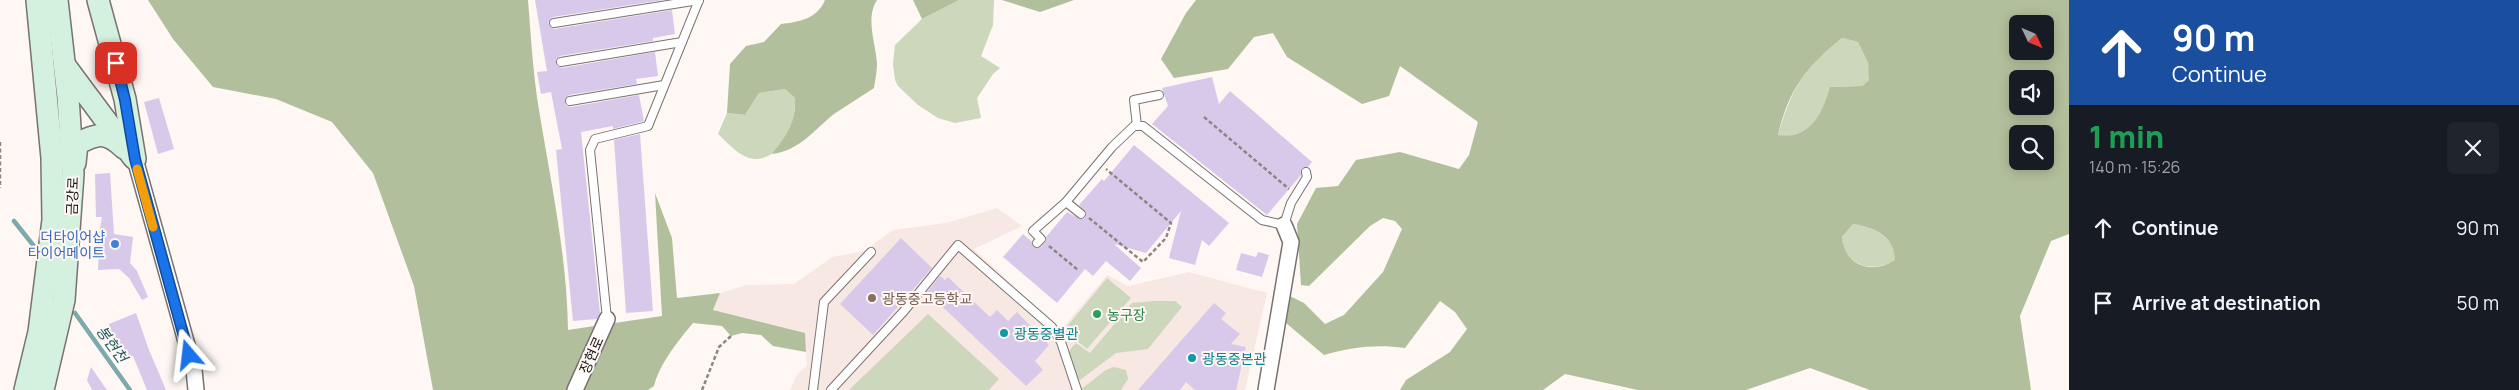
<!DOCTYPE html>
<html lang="en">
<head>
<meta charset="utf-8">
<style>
  body { margin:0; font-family:Manrope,"Noto Sans KR",sans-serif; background:#20242c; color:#f1f3f6; height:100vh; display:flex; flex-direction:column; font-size:19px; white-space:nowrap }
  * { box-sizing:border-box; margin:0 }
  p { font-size:16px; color:#9ea1a6 }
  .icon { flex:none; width:28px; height:28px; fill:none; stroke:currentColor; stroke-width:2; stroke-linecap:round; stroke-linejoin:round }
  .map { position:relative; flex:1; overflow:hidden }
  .side { display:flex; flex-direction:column; background:#171b24; width:450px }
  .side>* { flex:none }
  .hud { background:#1a4fa0; color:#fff; overflow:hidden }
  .needle { width:32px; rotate:134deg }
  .controls { position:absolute; left:2009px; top:15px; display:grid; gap:10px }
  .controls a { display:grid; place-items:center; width:45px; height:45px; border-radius:8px; background:#171b24; box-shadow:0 2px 12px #0003; font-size:25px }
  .pin { position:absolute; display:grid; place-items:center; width:42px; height:42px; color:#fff; margin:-21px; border-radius:10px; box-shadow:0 2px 8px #0006 }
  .me { position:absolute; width:55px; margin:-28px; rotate:343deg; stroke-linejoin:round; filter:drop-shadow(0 0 4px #0008) }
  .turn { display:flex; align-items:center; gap:18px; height:105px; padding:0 20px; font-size:22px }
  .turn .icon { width:65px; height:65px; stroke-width:2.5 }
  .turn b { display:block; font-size:35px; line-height:42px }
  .round { display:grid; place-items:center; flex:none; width:52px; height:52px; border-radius:8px; background:#20242c }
  .head { display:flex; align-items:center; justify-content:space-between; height:85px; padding:0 20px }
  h1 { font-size:30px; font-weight:800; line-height:38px; color:#1e9e55 }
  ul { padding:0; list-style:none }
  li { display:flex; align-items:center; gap:15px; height:75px; padding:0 20px }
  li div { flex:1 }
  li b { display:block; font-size:19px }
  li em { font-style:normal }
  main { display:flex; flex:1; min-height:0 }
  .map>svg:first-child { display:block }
</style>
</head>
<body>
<main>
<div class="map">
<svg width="2069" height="390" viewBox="0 0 2069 390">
  <rect width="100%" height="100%" fill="#fef7f4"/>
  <polygon fill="#f8e8e3" points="997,208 1022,226 974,249 1061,330 1107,275 1128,286 1189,272 1267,293 1245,390 790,390 798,373 807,366 805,333 713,310 720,293 746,285 794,284 832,257 864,251 893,230 946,223"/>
  <g fill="#cdd7bb">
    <polygon points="959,0 994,0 993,25 981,56 1000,68 993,74 977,98 981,118 955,123 938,118 918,105 898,86 895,80 893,64 895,45 922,19"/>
    <path d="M1842,38L1858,42L1868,63L1870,79L1862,86L1831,87C1825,106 1814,131 1793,137C1789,138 1782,136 1778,135C1793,85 1802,72 1842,38Z"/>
    <path d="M785,89L795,98C796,120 785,157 757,159C742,160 728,143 718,134L727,113L745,115L759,93Z"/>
    <path d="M1853,224C1875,228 1893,235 1896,260C1871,274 1845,266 1842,237Z"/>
    <polygon points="1107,278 1131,298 1087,349 1064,330"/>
    <polygon points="1154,301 1175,301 1182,307 1148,349 1116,353 1080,380 1076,378 1067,353 1076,343 1090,353 1132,303"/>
    <polygon points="928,314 999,379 989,390 849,390"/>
    <polygon points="1114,367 1126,370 1128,379 1121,390 1080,390 1106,370"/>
  </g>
  <g fill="#b2bf9c" fill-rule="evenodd">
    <path d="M148,0H528C531,37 533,74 539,110C551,183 567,256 568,330L594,326L567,390H433L414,286L373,173L332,122L276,99L213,87L173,39Z"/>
    <path d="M825,0H877C865,18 876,44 877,64C877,72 875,80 874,88C861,97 847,105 834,114C814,130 799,151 772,154C787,136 796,122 795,98L785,89L759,93L745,115L727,113L730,64L746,46L764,42L781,24C799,22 817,19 825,0Z"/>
    <polygon points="913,0 959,0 922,19"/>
    <polygon points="1002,0 1074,0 1040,12"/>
    <path d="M1196,0H2069V234L2051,241L2020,316L2031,390H1870L1810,368L1746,390H1638L1565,374L1543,390H1400L1406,380L1450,352L1467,329L1455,312L1440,301L1405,348C1376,344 1352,347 1324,355L1286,323L1290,296L1304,303L1325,324L1344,315L1383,272L1402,229L1395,221L1383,218L1370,226L1309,286L1301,285L1297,224L1316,188L1338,186L1356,160L1400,152L1459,169L1469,155L1478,122L1400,66L1389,96L1362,104L1287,57L1273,33L1254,37L1228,69L1174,78L1161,59L1186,13ZM2018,24H2045V51H2018ZM1842,38L1858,42L1868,63L1869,80L1862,86L1830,87C1823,113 1809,141 1778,135C1789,88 1806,68 1842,38ZM2018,79H2045V106H2018ZM2018,134H2045V161H2018ZM1853,224C1875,228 1894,235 1895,260C1871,275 1845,266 1842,237Z"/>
    <path d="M655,193L672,238L677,298L720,293L713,310L805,333L806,352L773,346L761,335L742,333L731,336L722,326L693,323C678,341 660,363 654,386L648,390H581L608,324L662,316Z"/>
  </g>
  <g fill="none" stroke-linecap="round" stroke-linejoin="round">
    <g stroke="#7baaac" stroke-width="4.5">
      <polyline points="14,221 41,255"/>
      <polyline points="75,313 130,390"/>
    </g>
  </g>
  <g fill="#d8c9eb">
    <polygon points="535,0 663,0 553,17 548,23 554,29 672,10 675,34 653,38 653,41 560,56 556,60 557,66 562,68 655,52 658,76 636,79 637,84 569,95 565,100 566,105 571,107 639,95 644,121 613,129 613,126 581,132 600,313 597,319 573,321 556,150 562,149 551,92 541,94 537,72 547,71"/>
    <polygon points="1212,77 1219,104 1230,91 1312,162 1308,167 1302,168 1301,175 1267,215 1152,124 1168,106 1162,88"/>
    <polygon points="159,98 174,149 158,154 144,102"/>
    <polygon points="640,134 653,311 626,313 614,140"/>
    <polygon points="1134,145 1229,223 1209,246 1202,240 1195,265 1169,258 1181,211 1146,253 1114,244 1141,268 1130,281 1106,261 1093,276 1085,269 1057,303 1003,257 1023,234 1032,242 1033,247 1041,247 1046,241 1046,237 1067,212 1080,219 1085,218 1086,212 1079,205 1102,179 1104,181"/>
    <polygon points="110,173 114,234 133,237 130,263 137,271 148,297 142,300 129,278 119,269 98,270 99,251 96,251 102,217 96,217 95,174"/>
    <polygon points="901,238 932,268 873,335 840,304"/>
    <polygon points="1258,252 1269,255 1262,277 1236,270 1241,253 1256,257"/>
    <polygon points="940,276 945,280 948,277 990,317 997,310 1008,321 1017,312 1049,345 1035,361 1043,370 1026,386 927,292"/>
    <polygon points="1214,303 1226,313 1221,319 1240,334 1231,344 1246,347 1236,390 1195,390 1186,382 1180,390 1138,390"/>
    <polygon points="136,313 149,350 166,390 147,390 133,356 119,361 109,324"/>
    <polygon points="91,367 107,390 92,390 87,380"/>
  </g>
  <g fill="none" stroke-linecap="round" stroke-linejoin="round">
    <defs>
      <g id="lane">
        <polyline points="554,23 699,0"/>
        <polyline points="561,62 682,42"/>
        <polyline points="570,101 664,85"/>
        <polyline points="1137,126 1134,100 1159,95"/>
        <polyline points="1066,202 1081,214"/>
        <polyline points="1037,243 1041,239 1033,231 1066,202 1112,147 1134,126 1143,126 1262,220 1284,225 1291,203 1307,177 1306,172"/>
        <polyline points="607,319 590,150 595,139 648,126 699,0"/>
        <polyline points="813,390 824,302 871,252"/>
        <polyline points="831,390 904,311 958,245 1052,327 1061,342 1077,390"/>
      </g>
      <g id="street">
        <polyline points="135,159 194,370 196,390"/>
        <polyline points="575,390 607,319"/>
        <polyline points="1266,390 1291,242 1284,225"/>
      </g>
      <g id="secondary">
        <polyline points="98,0 125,99 135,159"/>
        <polyline points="66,67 133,157"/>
        <path d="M75,163L77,144C98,133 106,131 124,148"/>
        <polyline points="25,390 39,332 53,220 52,158 37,0"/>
        <polyline points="43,390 64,300 73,174 68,97 57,0"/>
      </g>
    </defs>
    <use href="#lane" stroke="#787270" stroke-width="10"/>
    <use href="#street" stroke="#787270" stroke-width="18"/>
    <use href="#secondary" stroke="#787270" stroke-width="24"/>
    <g stroke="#8b8684" stroke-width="2.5" stroke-dasharray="4 2.5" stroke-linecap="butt">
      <polyline points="1204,117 1289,189"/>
      <polyline points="0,142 0,188"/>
      <polyline points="1089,218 1143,262 1166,238 1171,223 1106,169"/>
      <polyline points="1049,246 1078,270"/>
      <polyline points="702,390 719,347 731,336"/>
    </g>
    <use href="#lane" stroke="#fff" stroke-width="8"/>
    <use href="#street" stroke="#fff" stroke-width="15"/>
    <use href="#secondary" stroke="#d4f0df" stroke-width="21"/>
  </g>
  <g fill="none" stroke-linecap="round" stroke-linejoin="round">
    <defs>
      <polyline id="route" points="116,63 125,100 135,159 189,355"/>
    </defs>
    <use href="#route" stroke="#114b97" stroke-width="12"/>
    <use href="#route" stroke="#1a73e8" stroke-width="9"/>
    <polyline stroke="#f59e0b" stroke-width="9" points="137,169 153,227"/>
  </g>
  <circle fill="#3f7fe0" stroke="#fef7f4" stroke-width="2" cx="115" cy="244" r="5"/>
  <circle fill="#8d6e63" stroke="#fef7f4" stroke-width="2" cx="872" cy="298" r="5"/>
  <circle fill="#2e9e5b" stroke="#fef7f4" stroke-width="2" cx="1097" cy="314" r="5"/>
  <g fill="#0f9aa8" stroke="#fef7f4" stroke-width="2">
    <circle cx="1004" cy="333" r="5"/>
    <circle cx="1192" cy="358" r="5"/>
  </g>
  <g text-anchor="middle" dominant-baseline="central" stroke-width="4" stroke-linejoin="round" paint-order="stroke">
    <g font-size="14" fill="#171514" stroke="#fef7f4">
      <text transform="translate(72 196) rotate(-88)">금강로</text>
      <text transform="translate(591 355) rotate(-66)">장현로</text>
    </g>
    <g font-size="14" fill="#366cbe" stroke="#fef7f4" text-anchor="end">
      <text x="105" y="236">더타이어샵<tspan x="105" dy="16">타이어메이트</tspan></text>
    </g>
    <g font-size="14" fill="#785e54" stroke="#fef7f4" text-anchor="start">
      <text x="882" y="298">광동중고등학교</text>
    </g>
    <g font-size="14" fill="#27864d" stroke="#fef7f4" text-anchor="start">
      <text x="1107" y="314">농구장</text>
    </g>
    <g font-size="14" fill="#0d838f" stroke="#fef7f4" text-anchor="start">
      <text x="1014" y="333">광동중별관</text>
      <text x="1202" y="358">광동중본관</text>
    </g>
    <g font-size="15" font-style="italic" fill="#1a5b5e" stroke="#fef7f4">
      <text transform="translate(112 344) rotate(54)">봉현천</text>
    </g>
  </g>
</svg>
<div class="controls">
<a><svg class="needle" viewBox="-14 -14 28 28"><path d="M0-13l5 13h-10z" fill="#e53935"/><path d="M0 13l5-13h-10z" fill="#9ea1a6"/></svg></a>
<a><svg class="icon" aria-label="sound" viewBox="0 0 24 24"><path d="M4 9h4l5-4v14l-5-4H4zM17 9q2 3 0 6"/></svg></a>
<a><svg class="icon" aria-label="search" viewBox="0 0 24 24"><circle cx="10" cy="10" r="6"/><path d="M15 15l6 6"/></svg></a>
</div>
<div class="pin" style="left:116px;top:63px;background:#d93025"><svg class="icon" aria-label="arrive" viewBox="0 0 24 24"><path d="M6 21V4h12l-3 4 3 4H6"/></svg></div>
<svg class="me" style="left:189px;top:355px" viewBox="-20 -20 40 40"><path d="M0-17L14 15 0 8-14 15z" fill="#1a73e8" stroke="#fff" stroke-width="4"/></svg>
</div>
<section class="side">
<div class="hud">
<div class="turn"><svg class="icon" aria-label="ahead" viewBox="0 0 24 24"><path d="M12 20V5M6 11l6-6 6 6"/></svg><div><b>90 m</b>Continue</div></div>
</div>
<div class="head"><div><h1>1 min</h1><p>140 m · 15:26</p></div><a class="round"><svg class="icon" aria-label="close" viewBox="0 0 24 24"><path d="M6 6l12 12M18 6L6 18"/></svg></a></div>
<ul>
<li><svg class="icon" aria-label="ahead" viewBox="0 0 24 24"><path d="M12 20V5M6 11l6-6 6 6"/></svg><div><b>Continue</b></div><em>90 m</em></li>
<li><svg class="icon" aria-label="arrive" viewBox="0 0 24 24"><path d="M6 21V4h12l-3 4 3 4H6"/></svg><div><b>Arrive at destination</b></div><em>50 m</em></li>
</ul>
</section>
</main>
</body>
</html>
